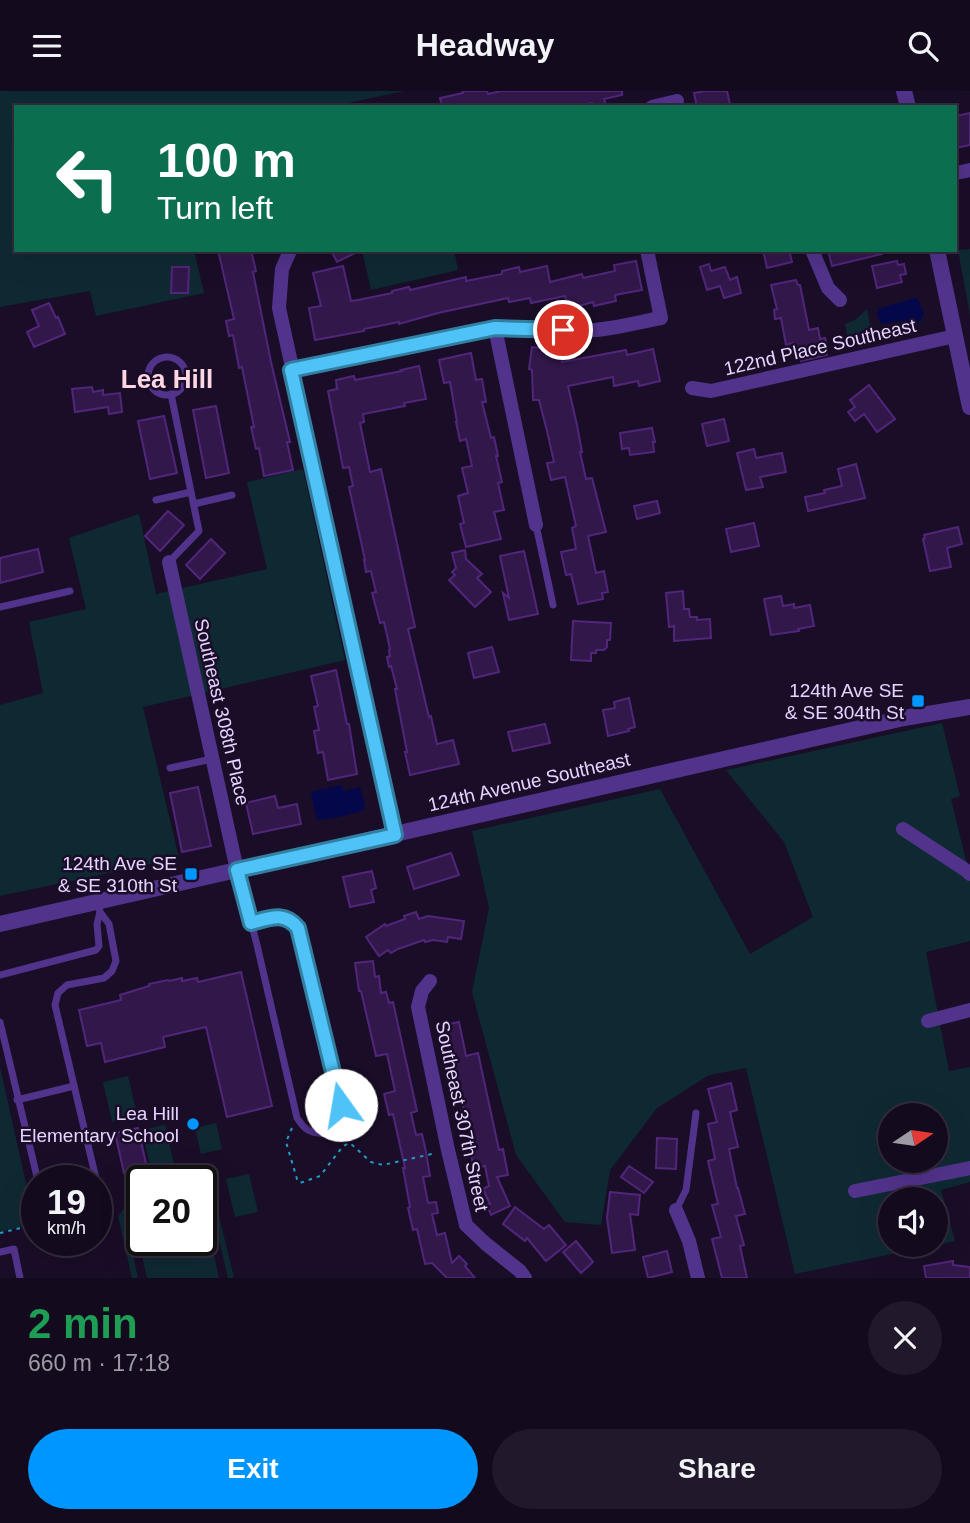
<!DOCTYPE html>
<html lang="en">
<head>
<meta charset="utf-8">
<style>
  body { margin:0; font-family:Helvetica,sans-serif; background:#21182b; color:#f1f3f6; height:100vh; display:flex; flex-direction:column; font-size:26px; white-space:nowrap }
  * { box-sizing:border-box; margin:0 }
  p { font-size:23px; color:#9d9aa4 }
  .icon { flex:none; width:38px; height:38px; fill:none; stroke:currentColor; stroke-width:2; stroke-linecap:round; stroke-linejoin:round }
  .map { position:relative; height:1187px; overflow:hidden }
  .details { display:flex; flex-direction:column; background:#140a1e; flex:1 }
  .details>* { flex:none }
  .top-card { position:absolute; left:14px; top:14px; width:943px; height:147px; border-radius:0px; box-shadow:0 7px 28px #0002,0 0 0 2px #332b3c; background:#0b6e4f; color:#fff; overflow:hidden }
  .needle { width:46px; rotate:77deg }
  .controls { position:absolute; left:878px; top:1012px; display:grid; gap:14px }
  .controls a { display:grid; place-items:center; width:70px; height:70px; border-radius:50%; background:#140a1e; box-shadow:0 7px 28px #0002,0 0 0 2px #332b3c; font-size:35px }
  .speed { position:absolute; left:21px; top:1074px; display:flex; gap:14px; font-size:35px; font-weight:700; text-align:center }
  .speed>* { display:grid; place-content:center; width:91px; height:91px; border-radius:50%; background:#140a1e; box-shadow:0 7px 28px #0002,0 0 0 2px #332b3c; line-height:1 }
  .speed small { font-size:18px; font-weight:400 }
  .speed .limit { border:4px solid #111; border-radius:10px; background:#fff; color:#111 }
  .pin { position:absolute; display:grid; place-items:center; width:60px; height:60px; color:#fff; margin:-30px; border:4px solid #fff; border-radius:50%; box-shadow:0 2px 7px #0007 }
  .me { position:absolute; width:77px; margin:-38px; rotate:347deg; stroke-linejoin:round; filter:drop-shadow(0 0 5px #0008) }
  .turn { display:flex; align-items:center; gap:24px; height:147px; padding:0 28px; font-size:32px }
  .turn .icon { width:91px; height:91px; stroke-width:2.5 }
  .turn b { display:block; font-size:49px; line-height:60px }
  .round { display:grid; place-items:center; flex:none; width:74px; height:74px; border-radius:37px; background:#21182b }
  .summary { display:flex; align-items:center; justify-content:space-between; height:119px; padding:0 28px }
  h1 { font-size:42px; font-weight:600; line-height:52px; color:#1e9e55 }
  .button { display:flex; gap:14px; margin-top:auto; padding:14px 28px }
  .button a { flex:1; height:80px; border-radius:42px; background:#0096ff; color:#fff; font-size:28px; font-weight:600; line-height:80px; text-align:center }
  .button a+a { background:#21182b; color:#f1f3f6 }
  header { display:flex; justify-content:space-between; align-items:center; height:91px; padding:0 28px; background:#140a1e; font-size:32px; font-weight:600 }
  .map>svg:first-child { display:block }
</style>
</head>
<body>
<header><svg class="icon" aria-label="menu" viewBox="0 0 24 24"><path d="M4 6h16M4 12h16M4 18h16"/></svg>Headway<svg class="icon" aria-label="search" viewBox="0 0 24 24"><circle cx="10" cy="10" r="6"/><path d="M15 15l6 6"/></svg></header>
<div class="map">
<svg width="970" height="1187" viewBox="0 0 970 1187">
  <rect width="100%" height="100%" fill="#1a0d28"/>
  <g fill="#0f2933" fill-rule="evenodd">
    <polygon points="0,0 404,0 348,12 348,16 16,16 16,159 194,159 204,202 96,225 90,200 0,216"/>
    <polygon points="970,158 970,224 958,159"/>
    <polygon points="362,159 454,159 458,179 371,199"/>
    <polygon points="867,218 873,249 849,254 845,233 855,229"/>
    <polygon points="303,378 345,569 143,616 179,767 0,805 0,614 43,602 29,531 86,518 69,447 139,423 156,503 267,478 247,391"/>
    <path d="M942,632L960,705L951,708L970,786V850L926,861L949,980L970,976V1091L941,1099L955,1150L795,1183L746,977L709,984L657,1017L610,1079L601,1134L565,1131L516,1064L472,901L489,817L472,740L660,698L750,863L813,826L784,751L726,679ZM891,1024H936V1069H891ZM891,1108H936V1153H891Z"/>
    <polygon points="0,976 35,1133 0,1141"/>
    <polygon points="128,985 137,1024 112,1030 103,991"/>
    <polygon points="216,1032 222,1058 201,1063 195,1037"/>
    <polygon points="165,1034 174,1073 151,1079 142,1039"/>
    <polygon points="249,1083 258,1121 235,1126 226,1088"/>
    <polygon points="201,1097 210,1099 214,1104 234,1187 228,1187 209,1107 206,1103 201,1102"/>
    <polygon points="202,1109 219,1187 147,1187 133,1125 142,1123 142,1150 201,1150"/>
    <polygon points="142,1110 142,1116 130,1119 125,1127 138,1187 132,1187 118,1125 127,1114"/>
  </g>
  <g fill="#04084a">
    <polygon points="914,207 917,207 924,222 919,233 898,230 884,233 880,231 877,224 878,218"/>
    <path d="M342,694L344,700L360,696L365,715L363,719C356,723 325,729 317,729L311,703L314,700Z"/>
  </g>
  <g fill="#32174b" stroke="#51267a" stroke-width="2">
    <polygon points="462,0 487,0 488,3 501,0 622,0 622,4 604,8 606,14 598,16 593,16 592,12 573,16 442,16 440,7 463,2"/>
    <polygon points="705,0 727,0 730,13 717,16 697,16 694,2"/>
    <polygon points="970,22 970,54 956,57 956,25"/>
    <polygon points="218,159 251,159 256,180 253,181 271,271 290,351 287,351 293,379 264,385 259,357 256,358 251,336 254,336 242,276 239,277 233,244 229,245 226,230 234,228"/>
    <polygon points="331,159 361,159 337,171"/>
    <polygon points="763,159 789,159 792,171 767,177"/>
    <polygon points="828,159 882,159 882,163 832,175"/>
    <polygon points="636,170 642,199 615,204 616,210 594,215 593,211 568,218 565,205 531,212 530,207 509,211 508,207 438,222 399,233 399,231 364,238 364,240 315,249 309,217 321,215 313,182 343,175 351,210 358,209 392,202 392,200 409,196 410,199 466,186 466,190 502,183 502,180 519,176 520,181 547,175 550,191 582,183 583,187 615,180 614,174"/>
    <polygon points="897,170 898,174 904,173 906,183 900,184 902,191 877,197 872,175"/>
    <polygon points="709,173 711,180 725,176 730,189 737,186 741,202 724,207 720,195 707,199 700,176"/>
    <polygon points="172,176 189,176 188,202 171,202"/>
    <polygon points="796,189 798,194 800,194 809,239 818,237 820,248 825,247 828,259 826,260 827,264 801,270 800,266 795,267 793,252 786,254 781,227 775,228 774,219 777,218 771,194"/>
    <polygon points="49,212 56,227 58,226 65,243 34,256 27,241 39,235 32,219"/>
    <polygon points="532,256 563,260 562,271 626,259 627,264 653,258 660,290 639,295 638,290 614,295 613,286 568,295 577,334 582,361 580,361 586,388 592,387 606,441 588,445 596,482 604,480 608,501 602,502 603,508 578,513 571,483 566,484 561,461 576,458 572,437 576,435 565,386 551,389 547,372 554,371 547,340 539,309 533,309 532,279 529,278"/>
    <polygon points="471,262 476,289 482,288 486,311 482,311 491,347 494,346 498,365 496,365 502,391 498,392 504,419 494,421 501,448 466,456 460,433 464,432 458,405 468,402 462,377 472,375 466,348 460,350 456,331 457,331 450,291 444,292 439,269"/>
    <polygon points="419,275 426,308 404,312 405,315 363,323 364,331 360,332 370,381 381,378 415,536 408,538 429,626 431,625 437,653 453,649 459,673 410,684 405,661 407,661 395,598 397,598 391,575 389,576 387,566 390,565 389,559 390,558 384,531 380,532 375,513 372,502 376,501 371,480 366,481 364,469 365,469 349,396 353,395 349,376 343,377 328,300 337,298 336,289 354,285 355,289 402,280 401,279"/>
    <polygon points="869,294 895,328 877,341 864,323 855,330 848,321 855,316 850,309"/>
    <polygon points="92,296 93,301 103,299 103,304 120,302 122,321 109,323 108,316 75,321 72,298"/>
    <polygon points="216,315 229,382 206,387 193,319"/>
    <polygon points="164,325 177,382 150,388 138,330"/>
    <polygon points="724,328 729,350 707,355 702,333"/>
    <polygon points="652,337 655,351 653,351 654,361 630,364 629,357 622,358 620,342"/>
    <polygon points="754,358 756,367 782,362 786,381 760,386 763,396 746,399 737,362"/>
    <polygon points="856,373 865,407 808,420 805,406 825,402 824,399 842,395 838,378"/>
    <polygon points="657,410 660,422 637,428 634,415"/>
    <polygon points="168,420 184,434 160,460 145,445"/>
    <polygon points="754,432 759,455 731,461 726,438"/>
    <polygon points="958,436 962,453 947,457 951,476 930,480 923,448 925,447 924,444"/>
    <polygon points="211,448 225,462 200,488 186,474"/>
    <polygon points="38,458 43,481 0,492 0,467"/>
    <polygon points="465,459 466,468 482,483 477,487 491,501 475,516 449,489 455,484 452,481 456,477 452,462"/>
    <polygon points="524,460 538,523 509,529 503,502 509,507 500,465"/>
    <polygon points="683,500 684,518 689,518 690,526 697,526 697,529 710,528 711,547 674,550 674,535 669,536 666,502"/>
    <polygon points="781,505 783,515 794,513 794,517 810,514 814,535 798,538 799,540 771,544 764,508"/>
    <polygon points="573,530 611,532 610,549 607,549 607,556 604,559 596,559 596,562 591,562 591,570 571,569"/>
    <polygon points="492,556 499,581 474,587 468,562"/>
    <polygon points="336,579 347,633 349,633 357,683 328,689 323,661 318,662 314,640 319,639 314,616 318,615 311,585"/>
    <polygon points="629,607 635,636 628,638 629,640 608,645 603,619 615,617 614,611"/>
    <polygon points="545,633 550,652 513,660 508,641"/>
    <polygon points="198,696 211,755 182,761 170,702"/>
    <polygon points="275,705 278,717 297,713 301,733 253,743 246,712"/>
    <polygon points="451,762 459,784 414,798 407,776"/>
    <polygon points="372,780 376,797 371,799 374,811 350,816 343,786"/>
    <polygon points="416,821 419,828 428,825 464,830 461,848 448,846 447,851 433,849 425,851 424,849 398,858 391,862 388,859 379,865 366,846 385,833 386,835 405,828 404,825"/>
    <polygon points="373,870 375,886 379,885 381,902 386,901 389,912 393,911 417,1020 411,1022 416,1044 422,1043 426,1061 430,1085 423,1086 428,1112 436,1111 438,1122 432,1123 437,1144 445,1142 452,1172 459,1165 467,1173 465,1175 475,1187 447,1187 432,1172 425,1173 417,1138 413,1139 408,1117 410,1116 403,1077 405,1077 393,1023 389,1024 384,1003 395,1000 387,963 376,965 361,900 359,900 355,872"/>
    <polygon points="241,881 272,1015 227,1026 206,936 163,946 165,956 105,971 101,952 87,955 79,919 121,909 120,904 149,895 149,893 168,889 169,890 182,887 182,890 197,887 198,891"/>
    <polygon points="459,931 466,965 478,962 499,1059 503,1058 508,1084 497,1086 510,1115 491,1124 487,1114 490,1113 483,1098 489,1095 485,1075 474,1077 467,1044 472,1043 468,1024 465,1024 452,961 449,962 443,934"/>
    <polygon points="731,992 737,1019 730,1021 738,1056 729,1058 737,1097 738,1097 745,1123 736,1125 744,1154 740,1155 747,1187 722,1187 712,1148 721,1146 712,1114 718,1113 708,1070 715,1068 708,1033 717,1031 708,998"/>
    <polygon points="138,1037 147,1077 124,1082 115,1042"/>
    <polygon points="657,1047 677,1048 676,1078 656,1077"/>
    <polygon points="629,1075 653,1091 644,1102 621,1086"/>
    <polygon points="610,1101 640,1104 638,1124 630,1123 635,1159 612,1162 607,1127"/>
    <polygon points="515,1116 544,1138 549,1134 566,1154 546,1170 527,1147 525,1150 503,1133"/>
    <polygon points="576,1150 593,1171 581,1182 563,1161"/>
    <polygon points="667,1160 672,1181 648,1187 643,1166"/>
    <polygon points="953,1170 953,1174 970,1176 970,1187 926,1187 924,1175"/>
  </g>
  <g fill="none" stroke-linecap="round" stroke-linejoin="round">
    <g stroke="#229cc5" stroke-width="2" stroke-dasharray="3.5 5" stroke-linecap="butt">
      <polyline points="292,1037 286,1051 297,1088 300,1092 320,1085 343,1055 350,1052 371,1071 383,1074 436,1062"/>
      <polyline points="0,1142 29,1135"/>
    </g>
    <g stroke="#52338c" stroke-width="7">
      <circle cx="167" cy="285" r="19"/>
      <polyline points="156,409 191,401"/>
      <polyline points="194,413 232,404"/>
      <polyline points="536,434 553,514"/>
      <polyline points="169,471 199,440 171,303"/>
      <polyline points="0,516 70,500"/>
      <polyline points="170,677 212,668"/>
      <path d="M238,780L257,854L297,1027C300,1031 303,1036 308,1039C327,1049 342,1032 341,1014L301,843C291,818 271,827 252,832"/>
      <polyline points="0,884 96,859 99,855 97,833 100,821"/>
      <polyline points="0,931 38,1090"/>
      <polyline points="17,1009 74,995"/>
      <polyline points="96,1115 102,1113 55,914 58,902 67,894 104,887 112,880 116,870 109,833 100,821 98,811"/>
      <polyline points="676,1119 686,1099 696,1022"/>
      <polyline points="0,1161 14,1158 20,1187"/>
    </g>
    <g stroke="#52338c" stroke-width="14">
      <polyline points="652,16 677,10"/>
      <polyline points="956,82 970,79"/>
      <polyline points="812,159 828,197 840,209"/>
      <polyline points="290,160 282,178 279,217 395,744"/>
      <polyline points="495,237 536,434"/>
      <path d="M291,279L495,237C523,236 551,239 579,240C606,240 634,232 661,227L647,159"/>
      <polyline points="692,297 711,300 955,245"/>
      <polyline points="169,471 237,779"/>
      <polyline points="903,738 967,780 970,783"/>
      <polyline points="430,890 422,900 418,916 448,1059 466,1134 486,1153 520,1180 525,1187"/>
      <polyline points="928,930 970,919"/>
      <polyline points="855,1100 970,1077"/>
      <polyline points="676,1119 689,1150 698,1187"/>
    </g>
    <g stroke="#52338c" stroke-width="16">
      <polyline points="904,0 908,16"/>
      <polyline points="937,159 970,316"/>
      <polyline points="0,833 904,627 970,616"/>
    </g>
  </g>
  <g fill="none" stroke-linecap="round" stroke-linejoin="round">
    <defs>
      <path id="route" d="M341,1014L298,837C284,820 270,827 251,832L237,779L395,744L291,279L495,237L563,239"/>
    </defs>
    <use href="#route" stroke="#337fa1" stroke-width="18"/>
    <use href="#route" stroke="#4fc3f7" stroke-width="12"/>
  </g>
  <g fill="#0096ff" stroke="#1a0d28" stroke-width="2.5">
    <rect x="911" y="603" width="14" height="14" rx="3.5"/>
    <rect x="184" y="776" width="14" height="14" rx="3.5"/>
    <circle cx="193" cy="1033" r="7"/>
  </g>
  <g text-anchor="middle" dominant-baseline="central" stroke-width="5" stroke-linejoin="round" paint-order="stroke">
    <g font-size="19" fill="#e6d4ff" stroke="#1a0d28">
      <text transform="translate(820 256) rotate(-13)">122nd Place Southeast</text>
      <text transform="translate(222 621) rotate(77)">Southeast 308th Place</text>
      <text transform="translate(529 691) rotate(-13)">124th Avenue Southeast</text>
      <text transform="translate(462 1025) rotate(78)">Southeast 307th Street</text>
    </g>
    <g font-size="19" fill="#e6d4ff" stroke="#1a0d28" text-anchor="end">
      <text x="904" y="599">124th Ave SE<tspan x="904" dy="22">&amp; SE 304th St</tspan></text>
      <text x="177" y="772">124th Ave SE<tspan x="177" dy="22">&amp; SE 310th St</tspan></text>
      <text x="179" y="1022">Lea Hill<tspan x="179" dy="22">Elementary School</tspan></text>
    </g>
    <g font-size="26" font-weight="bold" fill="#ffd6e3" stroke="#1a0d28">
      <text x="167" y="288">Lea Hill</text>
    </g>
  </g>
</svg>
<div class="controls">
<a><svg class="needle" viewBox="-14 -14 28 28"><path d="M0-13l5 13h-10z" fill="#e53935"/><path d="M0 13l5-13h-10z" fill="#9d9aa4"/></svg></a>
<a><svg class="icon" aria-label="sound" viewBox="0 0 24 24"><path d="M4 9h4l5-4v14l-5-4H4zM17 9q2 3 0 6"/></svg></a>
</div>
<div class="speed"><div>19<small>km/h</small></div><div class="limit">20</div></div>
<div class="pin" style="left:563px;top:239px;background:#d93025"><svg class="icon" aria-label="arrive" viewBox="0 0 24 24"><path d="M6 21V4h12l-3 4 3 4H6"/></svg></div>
<svg class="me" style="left:341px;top:1014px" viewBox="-20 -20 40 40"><circle r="19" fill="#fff"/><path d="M0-13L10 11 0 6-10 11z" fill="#4fc3f7"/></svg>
<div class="top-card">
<div class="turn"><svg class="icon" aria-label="left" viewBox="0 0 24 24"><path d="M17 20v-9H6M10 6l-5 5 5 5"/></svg><div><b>100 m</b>Turn left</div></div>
</div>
</div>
<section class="details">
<div class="summary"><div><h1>2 min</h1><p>660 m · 17:18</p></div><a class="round"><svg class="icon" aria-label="close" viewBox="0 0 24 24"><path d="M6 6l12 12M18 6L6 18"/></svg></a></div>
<div class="button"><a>Exit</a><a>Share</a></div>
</section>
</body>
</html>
